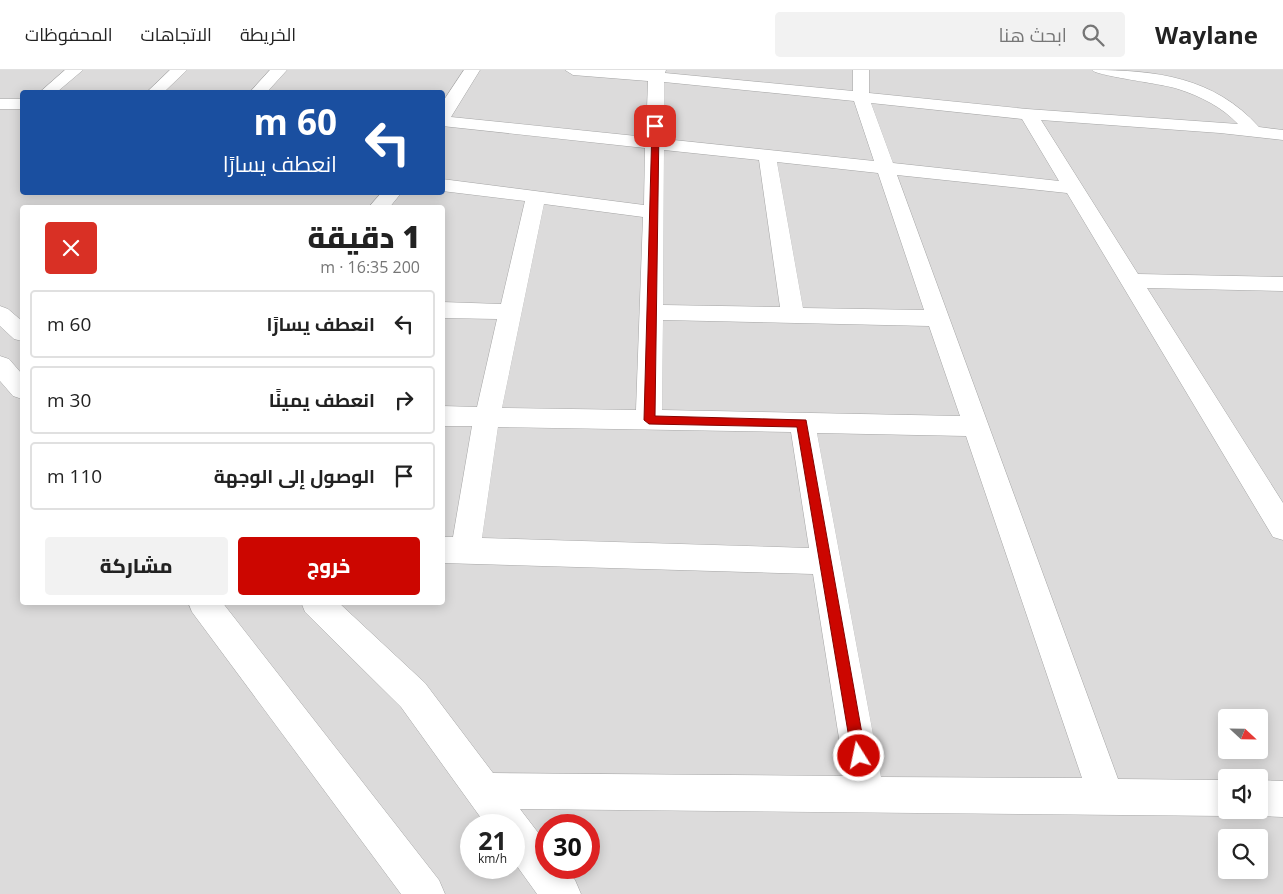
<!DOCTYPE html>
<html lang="ar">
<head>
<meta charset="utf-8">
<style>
  body { margin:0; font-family:"Open Sans",Cairo,sans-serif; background:#f2f2f2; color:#222; direction:rtl; height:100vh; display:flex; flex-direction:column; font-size:19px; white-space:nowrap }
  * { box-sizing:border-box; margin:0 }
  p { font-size:16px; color:#767676 }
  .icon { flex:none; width:28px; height:28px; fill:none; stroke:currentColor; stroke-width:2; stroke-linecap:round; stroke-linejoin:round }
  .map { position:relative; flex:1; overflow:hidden; direction:ltr }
  .drawer { position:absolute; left:20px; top:135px; width:425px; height:400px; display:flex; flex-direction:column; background:#fff; border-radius:5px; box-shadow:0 2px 12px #0003; direction:rtl }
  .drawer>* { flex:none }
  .top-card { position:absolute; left:20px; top:20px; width:425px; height:105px; border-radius:5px; box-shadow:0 2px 12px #0003; direction:rtl; background:#1a4fa0; color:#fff; overflow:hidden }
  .needle { width:32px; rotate:112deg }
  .tools { position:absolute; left:1218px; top:639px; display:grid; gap:10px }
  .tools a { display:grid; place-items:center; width:50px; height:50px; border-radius:5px; background:#fff; box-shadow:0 2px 12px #0003; font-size:25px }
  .speed { position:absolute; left:460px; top:744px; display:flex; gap:10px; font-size:25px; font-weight:700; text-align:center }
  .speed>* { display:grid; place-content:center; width:65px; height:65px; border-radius:50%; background:#fff; box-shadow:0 2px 12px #0003; line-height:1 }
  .speed small { font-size:12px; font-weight:400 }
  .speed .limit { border:8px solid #d22; background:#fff; color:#111 }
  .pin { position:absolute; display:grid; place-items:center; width:42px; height:42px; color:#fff; margin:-21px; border-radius:10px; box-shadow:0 2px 8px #0006 }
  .me { position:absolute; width:55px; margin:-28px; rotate:350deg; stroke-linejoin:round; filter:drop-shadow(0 0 4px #0008) }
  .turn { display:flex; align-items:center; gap:18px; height:105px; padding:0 25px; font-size:22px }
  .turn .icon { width:65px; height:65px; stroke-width:2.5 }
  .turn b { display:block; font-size:35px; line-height:42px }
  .round { display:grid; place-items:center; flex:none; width:52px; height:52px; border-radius:5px; background:#f2f2f2 }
  .headline { display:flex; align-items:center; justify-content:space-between; height:85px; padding:0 25px }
  h1 { font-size:30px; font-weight:800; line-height:38px }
  .button { display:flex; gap:10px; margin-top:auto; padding:10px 25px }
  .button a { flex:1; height:58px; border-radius:5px; background:#cc0600; color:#fff; font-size:20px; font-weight:800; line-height:58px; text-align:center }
  .button a+a { background:#f2f2f2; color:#222 }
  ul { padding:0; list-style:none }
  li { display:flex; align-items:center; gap:15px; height:68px; margin:0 10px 8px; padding:0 15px; border:2px solid #e0e0e0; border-radius:5px }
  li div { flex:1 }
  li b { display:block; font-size:19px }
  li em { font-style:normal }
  header { display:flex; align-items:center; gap:30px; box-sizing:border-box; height:70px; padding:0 25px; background:#fff; border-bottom:1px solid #e0e0e0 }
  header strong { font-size:24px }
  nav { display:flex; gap:28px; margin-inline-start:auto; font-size:18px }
  .search { width:350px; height:45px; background:#f2f2f2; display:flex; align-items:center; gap:12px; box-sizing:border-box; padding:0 18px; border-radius:5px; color:#767676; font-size:19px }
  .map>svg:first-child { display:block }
</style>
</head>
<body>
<header>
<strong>Waylane</strong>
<div class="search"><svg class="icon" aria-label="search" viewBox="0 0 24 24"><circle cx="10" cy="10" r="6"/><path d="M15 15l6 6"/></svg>ابحث هنا</div>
<nav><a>الخريطة</a><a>الاتجاهات</a><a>المحفوظات</a></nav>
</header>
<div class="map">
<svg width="1283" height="824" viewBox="0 0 1283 824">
  <rect width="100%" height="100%" fill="#f0ece3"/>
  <path fill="#dcdbdb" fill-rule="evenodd" d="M0,0H1283V824H0ZM22,22H442V122H22ZM22,138H442V532H22ZM1226,648H1259V680H1226ZM1226,708H1259V740H1226ZM471,755H514V798H471ZM546,755H589V798H546ZM1226,768H1259V800H1226Z"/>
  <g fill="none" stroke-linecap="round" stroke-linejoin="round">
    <defs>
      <g id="minor">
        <polygon points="65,0 83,0 57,22 40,22"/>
        <polygon points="170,0 187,0 164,22 147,22"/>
        <polygon points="270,0 287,0 267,22 250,22"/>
        <path d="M464,0H480L451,47L646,67L648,11L573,5L565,0H666L665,3L853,21V0H869V23L1027,39L1238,54C1222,37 1200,26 1178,19C1165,14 1096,6 1092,0C1156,0 1214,7 1259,57L1283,60V70L1220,63L1041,50L1138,204L1283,207V221L1147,218L1283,433V470L1273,467L1067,123L897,105L1118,709L1226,710V740L1239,741L1226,746L520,739L546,773V798H565L575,810L581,824H537L514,792V755H486L401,637L305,542L301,532H338L425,613L493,703L845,706L813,504L442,493V467H453L472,356H442V336L477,337L497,249L442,248V232L501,234L525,131L442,121V109L644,135L645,78L442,56V33ZM664,12L854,31L874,91L664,69ZM871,33L1022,49L1059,111L893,93ZM664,80L759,90L780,237L663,235ZM777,92L878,103L924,240L803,238ZM544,134L643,147L636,340L502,338ZM663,250L929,256L960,346L662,340ZM498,357L791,362L809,478L482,468ZM817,363L966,366L1082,708L881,707Z"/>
        <rect x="0" y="29" width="22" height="10"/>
        <polygon points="382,122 402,122 389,138 368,138"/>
        <polygon points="0,236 8,239 22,251 22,271 14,269 0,256"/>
        <polygon points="0,286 9,289 22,304 22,329 13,326 0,311"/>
        <polygon points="188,532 222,532 439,810 445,824 401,824 192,542"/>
        <polygon points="1259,710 1283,711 1283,747 1259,746 1246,741 1259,740"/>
      </g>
    </defs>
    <use href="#minor" stroke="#a5a5a5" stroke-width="1"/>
    <use href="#minor" fill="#fff" fill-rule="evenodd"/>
  </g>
  <polygon fill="#cc0600" stroke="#850400" points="655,54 659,56 655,346 806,350 866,686 864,691 859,693 854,691 852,686 797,357 649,354 644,350 652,56"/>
</svg>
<div class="tools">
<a><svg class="needle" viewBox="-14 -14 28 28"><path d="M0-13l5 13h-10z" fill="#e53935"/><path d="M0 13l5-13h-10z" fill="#767676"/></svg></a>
<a><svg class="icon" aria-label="sound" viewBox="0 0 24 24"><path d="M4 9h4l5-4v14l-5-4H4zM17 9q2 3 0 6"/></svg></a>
<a><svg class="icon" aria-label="search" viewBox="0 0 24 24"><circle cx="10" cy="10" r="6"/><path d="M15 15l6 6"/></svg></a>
</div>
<div class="speed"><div>21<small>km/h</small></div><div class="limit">30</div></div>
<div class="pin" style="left:655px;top:56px;background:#d93025"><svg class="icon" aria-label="arrive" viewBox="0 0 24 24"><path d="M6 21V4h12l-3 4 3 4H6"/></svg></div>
<svg class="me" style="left:859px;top:686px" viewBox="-20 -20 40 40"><circle r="17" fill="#cc0600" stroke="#fff" stroke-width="3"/><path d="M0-11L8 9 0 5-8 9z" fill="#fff"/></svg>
<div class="top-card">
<div class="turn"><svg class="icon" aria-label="left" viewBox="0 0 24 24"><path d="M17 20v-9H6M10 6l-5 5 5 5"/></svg><div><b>60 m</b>انعطف يسارًا</div></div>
</div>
<section class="drawer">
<div class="headline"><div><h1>1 دقيقة</h1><p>200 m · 16:35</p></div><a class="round" style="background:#d93025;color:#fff"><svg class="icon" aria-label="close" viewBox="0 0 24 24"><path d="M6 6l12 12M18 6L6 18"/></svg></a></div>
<ul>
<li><svg class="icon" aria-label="left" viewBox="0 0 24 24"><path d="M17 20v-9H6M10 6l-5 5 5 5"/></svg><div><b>انعطف يسارًا</b></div><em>60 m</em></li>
<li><svg class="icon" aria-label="right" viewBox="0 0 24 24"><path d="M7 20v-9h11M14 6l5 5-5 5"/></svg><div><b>انعطف يمينًا</b></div><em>30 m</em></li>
<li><svg class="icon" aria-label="arrive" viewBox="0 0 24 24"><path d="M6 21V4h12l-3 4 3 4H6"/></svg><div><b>الوصول إلى الوجهة</b></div><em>110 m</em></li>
</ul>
<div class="button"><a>خروج</a><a>مشاركة</a></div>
</section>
</div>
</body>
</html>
